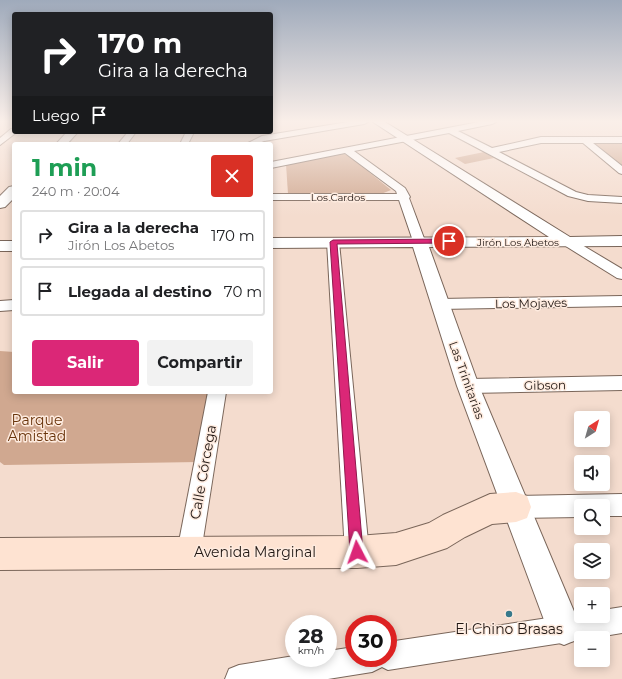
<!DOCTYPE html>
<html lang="es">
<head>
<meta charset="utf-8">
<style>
  body { margin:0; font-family:Montserrat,sans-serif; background:#f2f2f2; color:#202124; height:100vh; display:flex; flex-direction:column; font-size:15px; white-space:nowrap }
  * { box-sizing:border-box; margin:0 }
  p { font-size:13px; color:#757577 }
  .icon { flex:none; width:22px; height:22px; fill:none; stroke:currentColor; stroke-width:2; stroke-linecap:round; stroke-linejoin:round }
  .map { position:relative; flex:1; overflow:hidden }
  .panel { position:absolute; left:12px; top:142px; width:261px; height:252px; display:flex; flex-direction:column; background:#fff; border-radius:4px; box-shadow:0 2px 10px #0003 }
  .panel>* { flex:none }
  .hud { position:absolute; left:12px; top:12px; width:261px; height:122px; border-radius:4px; box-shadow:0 2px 10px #0003; background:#202124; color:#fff; overflow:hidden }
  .needle { width:26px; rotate:37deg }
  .fabs { position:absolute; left:574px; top:411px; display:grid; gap:8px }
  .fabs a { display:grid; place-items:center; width:36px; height:36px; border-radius:4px; background:#fff; box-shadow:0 2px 10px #0003; font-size:20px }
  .speed { position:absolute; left:285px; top:615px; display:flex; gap:8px; font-size:20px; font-weight:700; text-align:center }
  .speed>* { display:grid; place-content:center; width:52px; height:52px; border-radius:50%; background:#fff; box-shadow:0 2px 10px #0003; line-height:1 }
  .speed small { font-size:10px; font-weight:400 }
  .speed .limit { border:6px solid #d22; background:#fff; color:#111 }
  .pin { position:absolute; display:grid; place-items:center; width:34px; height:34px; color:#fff; margin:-17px; border:2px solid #fff; border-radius:50%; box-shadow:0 1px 4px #0007 }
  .me { position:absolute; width:44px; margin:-22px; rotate:356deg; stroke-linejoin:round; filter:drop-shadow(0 0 3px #0008) }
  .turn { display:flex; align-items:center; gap:14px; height:84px; padding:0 20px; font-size:18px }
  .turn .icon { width:52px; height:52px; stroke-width:2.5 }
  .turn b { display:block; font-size:28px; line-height:34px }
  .then { display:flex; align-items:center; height:38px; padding:0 20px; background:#0003; gap:8px; font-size:15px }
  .round { display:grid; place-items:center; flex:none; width:42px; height:42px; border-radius:4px; background:#f2f2f2 }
  .overview { display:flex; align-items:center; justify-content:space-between; height:68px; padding:0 20px }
  h1 { font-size:24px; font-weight:700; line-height:30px; color:#1e9e55 }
  .cta { display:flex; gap:8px; margin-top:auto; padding:8px 20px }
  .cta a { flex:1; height:46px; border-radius:4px; background:#db2777; color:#fff; font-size:16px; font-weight:700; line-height:46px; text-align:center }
  .cta a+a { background:#f2f2f2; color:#202124 }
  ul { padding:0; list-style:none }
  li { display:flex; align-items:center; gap:12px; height:50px; margin:0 8px 6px; padding:0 12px; border:2px solid #e0e0e0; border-radius:4px }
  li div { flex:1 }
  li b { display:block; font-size:15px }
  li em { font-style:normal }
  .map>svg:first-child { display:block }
</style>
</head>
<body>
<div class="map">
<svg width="622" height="679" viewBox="0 0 622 679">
  <rect width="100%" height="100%" fill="#f4dcce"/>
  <g fill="#d0a890">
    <polygon points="592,142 622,142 622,167"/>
    <polygon points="484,152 494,158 465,164 455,158"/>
    <polygon points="343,154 348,155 391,190 381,194 288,194 286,164"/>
    <polygon points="0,351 14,352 14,392 211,392 199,462 4,465 0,462"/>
  </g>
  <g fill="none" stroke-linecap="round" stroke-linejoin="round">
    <defs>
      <g id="minor">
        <polygon points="348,122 368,122 364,124 264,141 257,144 246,144 262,136"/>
        <polygon points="479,122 496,122 492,124 458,131 492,148 541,137 622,137 622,143 593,143 622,166 622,174 619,173 583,143 541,143 499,152 576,192 588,195 622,197 622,203 588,201 568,196 449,133 354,151 405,188 410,197 409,198 425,241 423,244 415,244 413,241 399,200 271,200 271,194 397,194 396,191 345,153 271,168 271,162"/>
        <polygon points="11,129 14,129 14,132 17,132 0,145 0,138"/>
        <polygon points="128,132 136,132 127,144 118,144"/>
        <polygon points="186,132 194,132 188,144 180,144"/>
        <polygon points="333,238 337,239 339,242 369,552 365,560 357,564 349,560 345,552 327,242 329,239"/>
        <polygon points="568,238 572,239 622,269 622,279 617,278 564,245 562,242 564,239"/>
        <polygon points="622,296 622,306 440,309 435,307 433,304 435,301 440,299"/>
        <polygon points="14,300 14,310 0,311 0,301"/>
        <polygon points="622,376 622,390 468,393 462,391 459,386 462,381 468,379"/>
        <polygon points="208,392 226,392 201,552 197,560 189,564 181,560 177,552"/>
        <polygon points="622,494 622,516 603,516 603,506 581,506 581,517 516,518 508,515 505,507 508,499 516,496"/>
        <polygon points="622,607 622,633 592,638 581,638 581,640 388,670 382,667 372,672 328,679 225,679 229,669 239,665 294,656 294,658 328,658 328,651 354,647 354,658 388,658 388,642 581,613 581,616 603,616 603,610"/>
      </g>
      <g id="tertiary">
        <polygon points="373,122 385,122 570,237 622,236 622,246 429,247 479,386 581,628 576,640 564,645 552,640 547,628 457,386 413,247 271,248 271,238 549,237"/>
        <polygon points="67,132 78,132 67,144 56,144"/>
        <polygon points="14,186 14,198 5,207 0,208 0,196 9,187"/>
        <rect x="0" y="241" width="14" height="10"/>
      </g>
      <polygon id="secondary" points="516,492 527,496 531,507 527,518 516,522 492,524 465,537 447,548 396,565 357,568 0,570 0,538 357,536 396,533 429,523 443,515 490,494"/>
    </defs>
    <use href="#minor" stroke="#7a665a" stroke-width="2"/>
    <use href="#tertiary" stroke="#7a665a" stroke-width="2"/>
    <use href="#secondary" stroke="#7a665a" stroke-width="2"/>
    <use href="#minor" fill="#fff" fill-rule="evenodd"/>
    <use href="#tertiary" fill="#fff" fill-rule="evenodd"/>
    <use href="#secondary" fill="#fee3d2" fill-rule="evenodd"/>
  </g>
  <linearGradient id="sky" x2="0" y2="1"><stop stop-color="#9faabb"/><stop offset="0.56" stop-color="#faefe9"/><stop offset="1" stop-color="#faefe9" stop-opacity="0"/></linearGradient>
  <rect width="622" height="217" fill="url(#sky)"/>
  <polygon fill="#db2777" stroke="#8e194d" points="449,239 451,240 451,243 337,244 363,552 362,557 357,559 352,557 350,552 330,242 333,240"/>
  <circle fill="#37798b" stroke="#feebdf" stroke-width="1.5" cx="509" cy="614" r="4"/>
  <g text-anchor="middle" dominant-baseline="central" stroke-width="3" stroke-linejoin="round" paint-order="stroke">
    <g font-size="10" fill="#201713" stroke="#feebdf">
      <text x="338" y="197">Los Cardos</text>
      <text x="518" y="242">Jirón Los Abetos</text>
    </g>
    <g font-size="12" fill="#201713" stroke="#feebdf">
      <text transform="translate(531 303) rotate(-1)">Los Mojaves</text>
      <text transform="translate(467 380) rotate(70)">Las Trinitarias</text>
      <text transform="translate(545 385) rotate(-1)">Gibson</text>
    </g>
    <g font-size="14" fill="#69340b" stroke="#feebdf">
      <text x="37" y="420">Parque<tspan x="37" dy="16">Amistad</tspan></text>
    </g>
    <g font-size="14" fill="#201713" stroke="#feebdf">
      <text transform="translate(203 472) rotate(-80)">Calle Córcega</text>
      <text x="255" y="552">Avenida Marginal</text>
    </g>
    <g font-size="14" fill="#201713" stroke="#feebdf">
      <text x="509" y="629">El Chino Brasas</text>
    </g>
  </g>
</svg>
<div class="fabs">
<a><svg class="needle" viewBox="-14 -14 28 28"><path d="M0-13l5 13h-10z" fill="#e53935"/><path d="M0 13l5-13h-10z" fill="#757577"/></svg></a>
<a><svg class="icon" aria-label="sound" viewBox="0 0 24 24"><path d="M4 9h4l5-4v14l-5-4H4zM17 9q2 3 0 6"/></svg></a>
<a><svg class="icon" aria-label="search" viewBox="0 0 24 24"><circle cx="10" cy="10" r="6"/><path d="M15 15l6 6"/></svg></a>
<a><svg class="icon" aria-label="layers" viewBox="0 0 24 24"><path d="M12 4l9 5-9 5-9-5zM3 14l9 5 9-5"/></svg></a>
<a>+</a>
<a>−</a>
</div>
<div class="speed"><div>28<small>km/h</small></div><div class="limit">30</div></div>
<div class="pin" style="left:449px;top:241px;background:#d93025"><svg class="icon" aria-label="arrive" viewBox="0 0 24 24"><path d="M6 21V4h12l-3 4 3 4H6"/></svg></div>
<svg class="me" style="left:357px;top:552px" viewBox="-20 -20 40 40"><path d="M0-17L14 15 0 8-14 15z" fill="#db2777" stroke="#fff" stroke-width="4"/></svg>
<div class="hud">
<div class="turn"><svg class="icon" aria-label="right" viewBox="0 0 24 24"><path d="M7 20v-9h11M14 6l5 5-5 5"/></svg><div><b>170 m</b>Gira a la derecha</div></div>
<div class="then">Luego<svg class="icon" aria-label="arrive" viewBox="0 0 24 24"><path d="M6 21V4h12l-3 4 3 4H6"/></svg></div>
</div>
<section class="panel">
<div class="overview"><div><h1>1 min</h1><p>240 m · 20:04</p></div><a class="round" style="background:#d93025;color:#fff"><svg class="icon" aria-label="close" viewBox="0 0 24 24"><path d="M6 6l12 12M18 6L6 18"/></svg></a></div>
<ul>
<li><svg class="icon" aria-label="right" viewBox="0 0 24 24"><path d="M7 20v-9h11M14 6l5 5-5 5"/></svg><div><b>Gira a la derecha</b><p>Jirón Los Abetos</p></div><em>170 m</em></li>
<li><svg class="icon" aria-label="arrive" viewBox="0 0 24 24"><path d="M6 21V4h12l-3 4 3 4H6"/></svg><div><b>Llegada al destino</b></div><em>70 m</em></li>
</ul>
<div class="cta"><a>Salir</a><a>Compartir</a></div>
</section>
</div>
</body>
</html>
